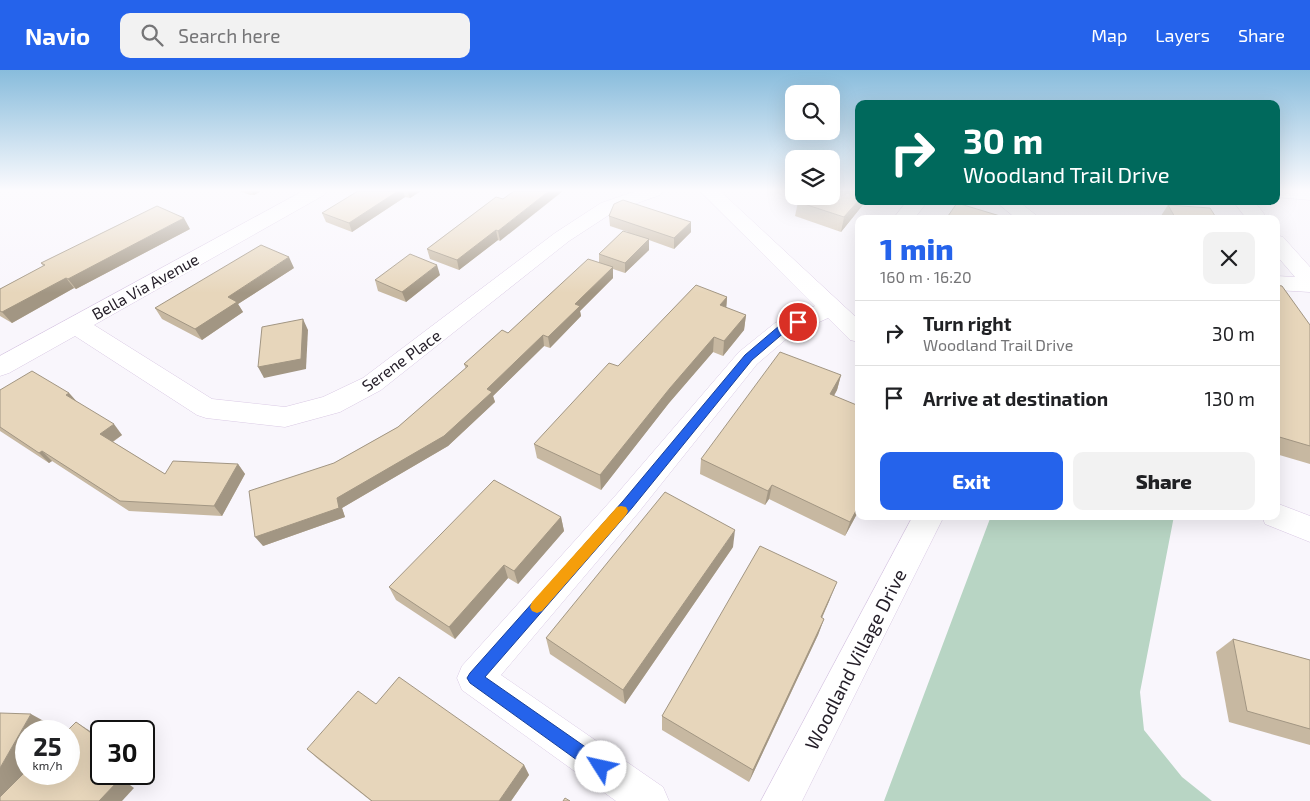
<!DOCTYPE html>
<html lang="en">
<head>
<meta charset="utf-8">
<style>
  body { margin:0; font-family:"Exo 2",sans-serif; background:#f2f2f2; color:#202124; height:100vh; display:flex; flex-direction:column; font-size:19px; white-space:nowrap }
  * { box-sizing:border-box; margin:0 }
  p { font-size:16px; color:#757577 }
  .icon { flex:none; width:28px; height:28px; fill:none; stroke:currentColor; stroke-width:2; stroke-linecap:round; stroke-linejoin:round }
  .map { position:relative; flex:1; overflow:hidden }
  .sheet { position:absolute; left:855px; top:145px; width:425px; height:305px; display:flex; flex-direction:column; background:#fff; border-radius:10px; box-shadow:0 5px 20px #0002 }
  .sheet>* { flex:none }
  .banner { position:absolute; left:855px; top:30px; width:425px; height:105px; border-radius:10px; box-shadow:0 5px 20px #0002; background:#00695c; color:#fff; overflow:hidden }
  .buttons { position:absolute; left:785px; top:15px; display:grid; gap:10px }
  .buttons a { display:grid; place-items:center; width:55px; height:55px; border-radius:10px; background:#fff; box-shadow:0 5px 20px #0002; font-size:25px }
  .speed { position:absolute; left:15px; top:650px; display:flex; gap:10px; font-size:25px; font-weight:700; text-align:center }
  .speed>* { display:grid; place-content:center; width:65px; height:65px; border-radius:50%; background:#fff; box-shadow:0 5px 20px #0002; line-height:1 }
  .speed small { font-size:12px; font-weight:400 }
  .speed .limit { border:2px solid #111; border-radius:8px; background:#fff; color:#111 }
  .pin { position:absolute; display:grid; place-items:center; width:42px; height:42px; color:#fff; margin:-21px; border:2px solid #fff; border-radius:50%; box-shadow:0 1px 5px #0007 }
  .me { position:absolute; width:55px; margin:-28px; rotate:305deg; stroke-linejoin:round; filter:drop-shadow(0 0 4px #0008) }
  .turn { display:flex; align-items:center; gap:18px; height:105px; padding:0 25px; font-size:22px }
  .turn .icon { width:65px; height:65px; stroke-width:2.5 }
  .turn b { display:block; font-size:35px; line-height:42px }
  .round { display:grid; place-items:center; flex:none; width:52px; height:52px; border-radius:10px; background:#f2f2f2 }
  .headline { display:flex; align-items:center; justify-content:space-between; height:85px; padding:0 25px }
  h1 { font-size:30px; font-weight:800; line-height:38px; color:#2563eb }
  .primary-button { display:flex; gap:10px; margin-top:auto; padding:10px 25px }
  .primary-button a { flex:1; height:58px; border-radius:10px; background:#2563eb; color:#fff; font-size:20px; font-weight:800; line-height:58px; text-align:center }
  .primary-button a+a { background:#f2f2f2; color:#202124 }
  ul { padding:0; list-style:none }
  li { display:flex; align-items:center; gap:15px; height:65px; padding:0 25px; border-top:1px solid #e0e0e0 }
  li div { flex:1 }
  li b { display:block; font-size:19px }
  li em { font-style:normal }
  header { display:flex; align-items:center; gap:30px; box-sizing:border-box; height:70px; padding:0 25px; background:#2563eb; color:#fff }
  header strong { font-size:24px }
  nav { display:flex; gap:28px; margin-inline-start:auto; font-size:18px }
  .search { width:350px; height:45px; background:#f2f2f2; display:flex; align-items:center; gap:12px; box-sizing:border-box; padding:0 18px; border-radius:10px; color:#757577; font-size:19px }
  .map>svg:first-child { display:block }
</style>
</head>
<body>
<header>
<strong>Navio</strong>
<div class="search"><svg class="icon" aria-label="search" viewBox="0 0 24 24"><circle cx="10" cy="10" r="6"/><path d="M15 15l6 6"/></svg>Search here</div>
<nav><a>Map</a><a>Layers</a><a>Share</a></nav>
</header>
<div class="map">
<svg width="1310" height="731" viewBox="0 0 1310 731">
  <rect width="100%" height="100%" fill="#f9f6fc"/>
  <polygon fill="#b8d5c4" points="991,446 1174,446 1140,622 1144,660 1182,707 1212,731 884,731"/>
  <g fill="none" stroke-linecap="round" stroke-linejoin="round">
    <defs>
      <g id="minor">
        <polygon points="303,121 327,121 324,125 94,255 212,329 285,337 323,327 363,308 555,163 601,133 636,121 663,121 660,125 615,141 569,171 381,320 340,342 285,357 206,348 197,345 75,266 9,303 0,306 0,286"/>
        <polygon points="700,121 720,121 859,250 859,272 850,270 828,248 791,265 757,294 638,443 501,605 663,717 669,731 616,731 462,620 457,608 462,596 616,425 739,282 775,253 815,236"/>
        <polygon points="1276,121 1310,121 1310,130 1276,127"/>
        <polygon points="907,131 928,131 914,149 893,149"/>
        <polygon points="995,131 1018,131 1041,149 1017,149"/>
        <polygon points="1233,131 1254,131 1268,149 1247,149"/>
        <polygon points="1276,165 1283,167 1310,197 1310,222 1276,220 1276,206 1295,207 1276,185"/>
        <polygon points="1276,433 1310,446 1310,472 1265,454 1262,446 1276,446"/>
        <polygon points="913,446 944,446 802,731 761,731"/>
      </g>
    </defs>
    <use href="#minor" stroke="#d9c9e4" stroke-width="1"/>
    <use href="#minor" fill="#fff" fill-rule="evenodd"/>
  </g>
  <g fill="#c7b8a1">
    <polygon points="239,121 261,121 254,125 250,125"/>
    <polygon points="358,121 421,121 410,128 405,127 352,162 326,152 322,143"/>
    <polygon points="802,126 831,126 859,131 866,131 841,162 795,146 798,132"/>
    <polygon points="496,127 500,171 498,170 459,200 430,189 427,179"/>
    <polygon points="1168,135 1217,149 1159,149"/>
    <polygon points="609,146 691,152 691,162 674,179 649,170 649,180 625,203 613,199 613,208 580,241 581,246 550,278 544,276 493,326 495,332 448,376 342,438 345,447 263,476 334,393 398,357 466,299 464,294 508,263 599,193 599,184 628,162 610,156"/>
    <polygon points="190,159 76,219 74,218 12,253 0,246 0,219 43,196 41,193"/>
    <polygon points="294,198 238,234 243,242 202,270 162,249 155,238"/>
    <polygon points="440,205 406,232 378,221 375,210"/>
    <polygon points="1276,215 1310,255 1310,394 1276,384"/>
    <polygon points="727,227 726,238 746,245 744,260 723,286 713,282 669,333 601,420 537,388 534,374"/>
    <polygon points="841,305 837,320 834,326 859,440 845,466 769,429 765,435 700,404 701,389"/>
    <polygon points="0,320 69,323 77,332 122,365 113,372 165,404 238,394 245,404 222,446 129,441 52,391 49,393 0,361"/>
    <polygon points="561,447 564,461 518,514 508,508 455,569 396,530 389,517"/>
    <polygon points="733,477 625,634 550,584 546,568"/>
    <polygon points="830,529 822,548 824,549 818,565 749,712 662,660 662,646"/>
    <polygon points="1233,569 1310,590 1310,675 1229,652 1216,582"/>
    <polygon points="307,679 524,695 529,705 511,731 371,731 318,689"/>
  </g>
  <g fill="#a29683">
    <polygon points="252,121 261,121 254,125"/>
    <polygon points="398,121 403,121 405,127 352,162 349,153"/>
    <polygon points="407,121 421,121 410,128"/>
    <polygon points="549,121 563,121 500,171 498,161"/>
    <polygon points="859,130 859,131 866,131 841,162 844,147"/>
    <polygon points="184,148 190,159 76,219 68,209"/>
    <polygon points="691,152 691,162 674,179 674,168"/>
    <polygon points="496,160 498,170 459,200 457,190"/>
    <polygon points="649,169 649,180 625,203 625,193"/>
    <polygon points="289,187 294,198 238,234 243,242 202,270 195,259 228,227"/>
    <polygon points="437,195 440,205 406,232 402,222"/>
    <polygon points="613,197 613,208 580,241 581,246 550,278 548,267 575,234"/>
    <polygon points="66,208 74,218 12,253 2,242"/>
    <polygon points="727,227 726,242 720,235"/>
    <polygon points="746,245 744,260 723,286 724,271"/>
    <polygon points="303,249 308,260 306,299 264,308 258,297"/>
    <polygon points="543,265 544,276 493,326 495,332 448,376 342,438 345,447 263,476 255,467 337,428 487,319"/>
    <polygon points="714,267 713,282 669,333 601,420 600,405 670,318"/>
    <polygon points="841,305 837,320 826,339 830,324"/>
    <polygon points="69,323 78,333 66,325"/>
    <polygon points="114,354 122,365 109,374 100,364"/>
    <polygon points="42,381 52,391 49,393 39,383"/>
    <polygon points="238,394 245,404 222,446 214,436"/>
    <polygon points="772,415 769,429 765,435 768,421"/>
    <polygon points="859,435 859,440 845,466 850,452"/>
    <polygon points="561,447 564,461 518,514 514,501"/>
    <polygon points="735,460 733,477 625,634 623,620"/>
    <polygon points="504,495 508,508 455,569 449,557"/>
    <polygon points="837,512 830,529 815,563 821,547"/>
    <polygon points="824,549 818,565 749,712 753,700"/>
    <polygon points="31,644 51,655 47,661 26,661 26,699 8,731 0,731 0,698"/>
    <polygon points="76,652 101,668 101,670"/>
    <polygon points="524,695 529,705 511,731 499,731"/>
    <polygon points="111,704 115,704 134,718 122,731 99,731"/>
  </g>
  <g fill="#e7d6bb" stroke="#a29683">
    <polygon points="358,121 398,121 349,153 322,143"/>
    <polygon points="514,121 549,121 498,161 496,160 457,190 427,179 496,127 503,129"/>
    <polygon points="831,121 859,121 859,130 844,147 798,132 803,126 831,126"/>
    <polygon points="623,130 691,152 674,168 609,146 614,134"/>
    <polygon points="957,133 1010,149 946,149"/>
    <polygon points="1168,135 1210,138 1217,149 1176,149"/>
    <polygon points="157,136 184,148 68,209 66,208 2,242 0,241 0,219 45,195 41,193"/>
    <polygon points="623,161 649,169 625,193 599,184"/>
    <polygon points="261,175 289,187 228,227 237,232 195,259 155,238"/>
    <polygon points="410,184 437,195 402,222 375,210"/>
    <polygon points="588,189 613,197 575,234 580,236 548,267 543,265 487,319 492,322 444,366 337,428 339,438 255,467 249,421 334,393 398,357 468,296 464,294 502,260 508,263"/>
    <polygon points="696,215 727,227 720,235 746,245 724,271 714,267 670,318 600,405 534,374 609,293 618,296"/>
    <polygon points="1276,215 1282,216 1310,255 1310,376 1276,366"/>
    <polygon points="303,249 301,289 258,297 262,257"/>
    <polygon points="780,282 841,305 830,324 859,336 859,435 850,452 772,415 768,421 701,389"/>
    <polygon points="32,301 69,323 66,325 114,354 100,364 165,404 173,391 238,394 214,436 120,431 42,381 39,383 0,357 0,320"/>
    <polygon points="494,410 561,447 514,501 504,495 449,557 389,517"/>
    <polygon points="665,422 735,460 623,620 546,568"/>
    <polygon points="760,476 837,512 821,547 824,549 753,700 662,646"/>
    <polygon points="1233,569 1310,590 1310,659 1247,641"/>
    <polygon points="399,607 524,695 499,731 372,731 307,679 358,621 376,634"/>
    <polygon points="0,643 31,644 0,698"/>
    <polygon points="76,652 101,670 101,691 98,694 101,697 101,704 111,704 119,710 99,731 0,731 0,727 26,701 26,704 69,704 69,661 67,661"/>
    <polygon points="565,728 570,731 563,731"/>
  </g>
  <linearGradient id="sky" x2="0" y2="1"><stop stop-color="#88bcdc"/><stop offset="0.54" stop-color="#fcfbfe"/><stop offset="1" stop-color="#fcfbfe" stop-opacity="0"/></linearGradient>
  <rect width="1310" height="223" fill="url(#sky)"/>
  <polygon fill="#2563eb" stroke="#184099" points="798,249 803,252 802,254 786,261 752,290 632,438 485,607 607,692 609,697 607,703 601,705 595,703 470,613 467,608 470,603 623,431 745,285 779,256"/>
  <polygon fill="#f59e0b" points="621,436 626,437 628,441 626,445 542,541 537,543 532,541 530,537 532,532 617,437"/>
  <g text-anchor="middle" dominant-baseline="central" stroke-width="4.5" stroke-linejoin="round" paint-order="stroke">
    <g font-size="16" fill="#231d27" stroke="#fff">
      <text transform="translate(145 216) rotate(-29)">Bella Via Avenue</text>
      <text transform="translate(401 290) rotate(-36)">Serene Place</text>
    </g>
    <g font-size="19" fill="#231d27" stroke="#fff">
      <text transform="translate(855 589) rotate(-63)">Woodland Village Drive</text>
    </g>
  </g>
</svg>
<div class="buttons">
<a><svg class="icon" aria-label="search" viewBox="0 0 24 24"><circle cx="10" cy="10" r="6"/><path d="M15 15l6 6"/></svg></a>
<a><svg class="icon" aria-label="layers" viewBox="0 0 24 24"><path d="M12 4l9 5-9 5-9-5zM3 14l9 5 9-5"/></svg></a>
</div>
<div class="speed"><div>25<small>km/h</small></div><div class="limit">30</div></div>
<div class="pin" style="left:798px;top:252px;background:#d93025"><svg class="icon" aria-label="arrive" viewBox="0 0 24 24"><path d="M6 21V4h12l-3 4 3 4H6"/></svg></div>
<svg class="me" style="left:601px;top:697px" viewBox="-20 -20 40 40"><circle r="19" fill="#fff"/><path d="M0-13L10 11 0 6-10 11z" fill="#2563eb"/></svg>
<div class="banner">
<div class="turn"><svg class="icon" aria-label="right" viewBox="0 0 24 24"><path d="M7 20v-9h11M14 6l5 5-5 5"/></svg><div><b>30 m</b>Woodland Trail Drive</div></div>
</div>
<section class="sheet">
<div class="headline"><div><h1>1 min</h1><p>160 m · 16:20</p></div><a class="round"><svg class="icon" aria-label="close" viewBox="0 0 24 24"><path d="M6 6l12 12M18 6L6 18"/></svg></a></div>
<ul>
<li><svg class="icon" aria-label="right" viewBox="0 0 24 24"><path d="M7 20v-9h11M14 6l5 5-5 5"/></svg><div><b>Turn right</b><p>Woodland Trail Drive</p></div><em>30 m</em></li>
<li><svg class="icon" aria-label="arrive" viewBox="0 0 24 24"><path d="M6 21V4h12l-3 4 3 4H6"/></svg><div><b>Arrive at destination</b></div><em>130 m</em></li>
</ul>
<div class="primary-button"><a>Exit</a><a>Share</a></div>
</section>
</div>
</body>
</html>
